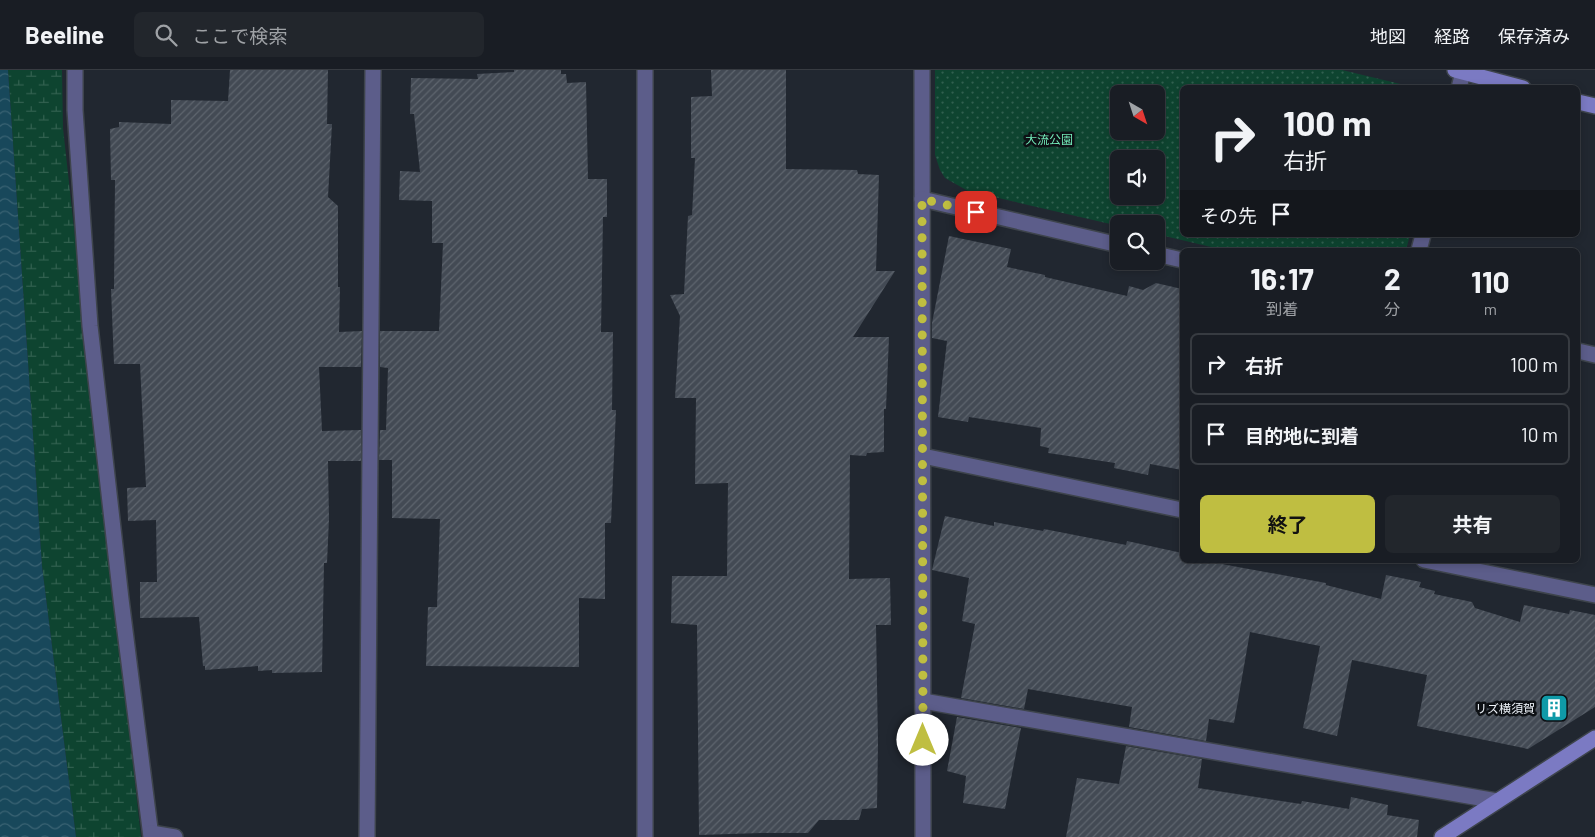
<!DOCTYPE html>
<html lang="ja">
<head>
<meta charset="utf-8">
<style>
  body { margin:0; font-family:Barlow,"Noto Sans JP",sans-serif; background:#22262c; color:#f1f3f6; height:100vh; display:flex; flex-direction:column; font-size:19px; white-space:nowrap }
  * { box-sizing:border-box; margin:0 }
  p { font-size:16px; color:#9fa2a6 }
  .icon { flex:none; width:28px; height:28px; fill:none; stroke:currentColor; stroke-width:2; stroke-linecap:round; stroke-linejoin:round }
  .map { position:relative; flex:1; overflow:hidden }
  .side { position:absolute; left:1180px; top:178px; width:400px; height:315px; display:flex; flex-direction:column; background:#191d24; border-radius:8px; box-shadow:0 2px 8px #0003,0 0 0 1px #373b41 }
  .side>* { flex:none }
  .hud { position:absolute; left:1180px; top:15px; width:400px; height:152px; border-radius:8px; box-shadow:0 2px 8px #0003,0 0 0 1px #373b41; background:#191d24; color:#f1f3f6; overflow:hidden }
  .needle { width:32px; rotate:141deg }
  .buttons { position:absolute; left:1110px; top:15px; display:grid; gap:10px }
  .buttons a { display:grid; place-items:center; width:55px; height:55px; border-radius:8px; background:#191d24; box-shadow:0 2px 8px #0003,0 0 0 1px #373b41; font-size:25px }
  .pin { position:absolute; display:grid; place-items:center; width:42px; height:42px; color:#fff; margin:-21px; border-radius:10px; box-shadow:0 2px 8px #0006 }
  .me { position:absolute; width:55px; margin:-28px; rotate:0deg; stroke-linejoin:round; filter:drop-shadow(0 0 4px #0008) }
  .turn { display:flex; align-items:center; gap:18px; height:105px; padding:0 20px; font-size:22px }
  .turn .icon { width:65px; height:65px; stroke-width:2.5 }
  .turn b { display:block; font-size:35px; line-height:42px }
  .then { display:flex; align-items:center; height:48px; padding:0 20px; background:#0003; gap:10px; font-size:19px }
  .eta { display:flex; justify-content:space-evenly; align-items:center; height:85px; text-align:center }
  .eta b { font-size:30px; font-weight:700; line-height:35px }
  .primary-button { display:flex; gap:10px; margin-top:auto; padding:10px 20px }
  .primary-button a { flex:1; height:58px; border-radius:8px; background:#bfbe41; color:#111; font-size:20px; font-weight:700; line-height:58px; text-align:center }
  .primary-button a+a { background:#22262c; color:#f1f3f6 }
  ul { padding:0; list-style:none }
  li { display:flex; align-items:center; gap:15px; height:62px; margin:0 10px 8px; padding:0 10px; border:2px solid #373b41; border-radius:8px }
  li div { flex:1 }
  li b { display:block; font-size:19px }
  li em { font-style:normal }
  header { display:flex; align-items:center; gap:30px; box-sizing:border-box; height:70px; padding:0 25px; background:#191d24; border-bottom:1px solid #373b41 }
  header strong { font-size:24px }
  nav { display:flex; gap:28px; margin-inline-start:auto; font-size:18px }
  .search { width:350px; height:45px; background:#22262c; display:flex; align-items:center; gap:12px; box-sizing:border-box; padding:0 18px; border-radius:8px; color:#9fa2a6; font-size:19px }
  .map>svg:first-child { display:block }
</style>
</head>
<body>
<header>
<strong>Beeline</strong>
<div class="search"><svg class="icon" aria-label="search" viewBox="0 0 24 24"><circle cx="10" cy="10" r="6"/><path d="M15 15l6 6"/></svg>ここで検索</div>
<nav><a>地図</a><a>経路</a><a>保存済み</a></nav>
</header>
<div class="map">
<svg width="1595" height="767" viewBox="0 0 1595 767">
  <defs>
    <pattern id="wetland-marsh" width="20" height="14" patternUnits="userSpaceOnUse" patternTransform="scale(1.25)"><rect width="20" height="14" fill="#0e4430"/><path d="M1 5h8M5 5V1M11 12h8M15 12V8" fill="none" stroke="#31604f"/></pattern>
    <pattern id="park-dots" width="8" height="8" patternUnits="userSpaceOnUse" patternTransform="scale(1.25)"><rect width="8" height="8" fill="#0e4430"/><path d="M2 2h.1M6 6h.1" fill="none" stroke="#31604f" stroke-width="1.8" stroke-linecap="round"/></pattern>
    <pattern id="water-waves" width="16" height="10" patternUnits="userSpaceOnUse" patternTransform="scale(1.25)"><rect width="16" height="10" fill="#18485b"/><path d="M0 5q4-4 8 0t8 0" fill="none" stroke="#3a6373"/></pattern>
    <pattern id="building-hatch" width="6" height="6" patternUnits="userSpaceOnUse" patternTransform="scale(1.25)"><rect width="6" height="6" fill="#434a54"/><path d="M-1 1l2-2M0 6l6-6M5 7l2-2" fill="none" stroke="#5e656e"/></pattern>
  </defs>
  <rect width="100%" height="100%" fill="#212730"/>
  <polygon fill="url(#wetland-marsh)" points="8,0 62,0 63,58 141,767 76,767 42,496"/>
  <path fill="url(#park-dots)" fill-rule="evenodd" d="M935,0H1342L1413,17L1182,18V165H1410L1406,180H1224L1156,164V154H1119V156L968,121L945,108L940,100L935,85ZM1119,24H1156V61H1119ZM1119,89H1156V126H1119Z"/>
  <polygon fill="url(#water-waves)" points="0,0 8,0 42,496 76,767 0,767"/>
  <g fill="url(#building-hatch)">
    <polygon points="230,0 328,0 327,54 332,54 328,127 338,136 338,217 340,217 339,262 362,261 361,297 319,297 322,361 361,360 361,391 328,391 329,449 327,493 324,493 322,602 272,603 272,600 258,601 258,596 205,600 205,596 203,596 199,547 140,548 140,512 157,512 156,450 128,451 127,418 146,417 140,294 114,294 111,219 114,219 115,110 111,110 110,59 119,57 119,52 171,54 171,30 228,31"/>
    <polygon points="514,0 561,0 561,4 566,4 567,13 586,12 588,109 607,109 607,147 603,147 601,262 613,262 612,340 616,340 611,453 605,453 605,529 579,528 579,597 426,596 428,537 437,537 440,449 392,448 392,390 379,390 380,360 386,360 388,298 380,297 380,261 439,261 443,173 432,173 432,131 399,130 400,101 420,102 414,44 410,44 411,8 478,9 477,4 514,2"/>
    <polygon points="711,0 786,0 786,99 857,100 858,104 879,105 876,201 895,201 853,267 889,267 886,339 884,339 884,382 867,383 866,386 850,385 849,509 890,508 891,555 876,555 878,673 877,738 862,739 859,750 819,750 808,763 761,763 699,765 697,555 671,553 672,506 727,506 728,413 695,414 696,328 675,328 680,246 670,225 684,224 688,146 692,145 695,88 691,88 691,27 712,26"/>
    <polygon points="949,166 1011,179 1007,197 1045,205 1045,207 1127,226 1129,216 1143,220 1156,213 1182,219 1182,400 1150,394 1148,405 1114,398 1115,393 1048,383 1049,378 1040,376 1041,358 969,347 968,352 938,347 947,271 932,268 932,253"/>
    <polygon points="945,446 994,456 994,452 1043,461 1044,459 1126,475 1127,471 1182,483 1182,490 1200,490 1326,513 1326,515 1381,529 1386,505 1421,512 1419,517 1435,521 1434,524 1472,532 1475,538 1520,552 1524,535 1569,544 1570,540 1595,545 1595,637 1528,679 1417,656 1427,605 1352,590 1337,666 1303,658 1320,576 1250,562 1234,653 1209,649 1206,671 1129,657 1132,637 1028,619 1024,639 961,628 975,554 962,551 969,508 932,500"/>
    <polygon points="957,647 1021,658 1005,739 963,733 966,706 947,701"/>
    <polygon points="1126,676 1202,689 1198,718 1301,734 1302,731 1349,739 1351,727 1388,735 1387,745 1419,750 1417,767 1066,767 1077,708 1119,714"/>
  </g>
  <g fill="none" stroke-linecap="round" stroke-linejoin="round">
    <defs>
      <g id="street">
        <polyline points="75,0 75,40 90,256 121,529 151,767"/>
        <polyline points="922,0 923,767"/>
        <polyline points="1459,18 1463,2"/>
        <polyline points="922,129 1119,175"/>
        <polyline points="1419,180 1423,165"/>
        <polyline points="1156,184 1182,190"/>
        <polyline points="1578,281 1595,285"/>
        <polyline points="923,386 1182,440"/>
        <polyline points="1424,490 1595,525"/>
        <polyline points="923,631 1497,731"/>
        <polyline points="151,763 175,767"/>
        <polyline points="367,767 373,0"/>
        <polyline points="645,767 645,0"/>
      </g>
      <g id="secondary">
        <polyline points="1455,0 1523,18"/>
        <polyline points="1578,32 1595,36"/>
        <polyline points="1442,767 1595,668"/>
      </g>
    </defs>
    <use href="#street" stroke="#3e444c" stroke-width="18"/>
    <use href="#secondary" stroke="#3e444c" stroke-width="18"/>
    <use href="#street" stroke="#5c5d8a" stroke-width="15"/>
    <use href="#secondary" stroke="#7b7ac3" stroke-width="15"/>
  </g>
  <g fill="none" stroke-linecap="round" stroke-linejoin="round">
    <polyline stroke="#bfbe41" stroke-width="9" stroke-dasharray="0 16.2" points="923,670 922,129 976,142"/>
  </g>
  <defs>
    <symbol id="building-square" viewBox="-11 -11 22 22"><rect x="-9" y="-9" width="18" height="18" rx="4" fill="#0f9aa8" stroke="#0d1014"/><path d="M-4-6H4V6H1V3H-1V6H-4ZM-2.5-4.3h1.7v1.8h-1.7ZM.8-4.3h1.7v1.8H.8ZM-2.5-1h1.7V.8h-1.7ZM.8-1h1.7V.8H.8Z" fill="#fff"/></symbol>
  </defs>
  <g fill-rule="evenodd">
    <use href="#building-square" x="1538" y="622" width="32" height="32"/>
  </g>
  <g text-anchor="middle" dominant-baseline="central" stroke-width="5" stroke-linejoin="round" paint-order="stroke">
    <g font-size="12" fill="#73ebb9" stroke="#0d1014">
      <text x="1049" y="69">大流公園</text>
    </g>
    <g font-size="12" fill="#f0f5fb" stroke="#0d1014" text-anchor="end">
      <text x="1535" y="638">リズ横須賀</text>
    </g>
  </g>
</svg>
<div class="buttons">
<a><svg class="needle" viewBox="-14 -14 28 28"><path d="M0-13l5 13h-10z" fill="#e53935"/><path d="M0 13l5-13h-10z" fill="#9fa2a6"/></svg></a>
<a><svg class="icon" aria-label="sound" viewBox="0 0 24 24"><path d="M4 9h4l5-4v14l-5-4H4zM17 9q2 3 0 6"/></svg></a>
<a><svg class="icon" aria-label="search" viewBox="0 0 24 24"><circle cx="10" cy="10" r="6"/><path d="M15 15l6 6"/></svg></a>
</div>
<div class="pin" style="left:976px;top:142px;background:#d93025"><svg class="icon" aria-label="arrive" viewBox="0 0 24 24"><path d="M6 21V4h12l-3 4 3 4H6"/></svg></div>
<svg class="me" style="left:923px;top:670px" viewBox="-20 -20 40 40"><circle r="19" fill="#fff"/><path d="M0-13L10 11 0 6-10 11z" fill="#bfbe41"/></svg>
<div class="hud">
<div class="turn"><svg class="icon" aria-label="right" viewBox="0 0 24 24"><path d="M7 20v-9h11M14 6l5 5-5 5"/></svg><div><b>100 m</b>右折</div></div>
<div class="then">その先<svg class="icon" aria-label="arrive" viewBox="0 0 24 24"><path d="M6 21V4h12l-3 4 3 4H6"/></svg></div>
</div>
<section class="side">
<div class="eta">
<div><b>16:17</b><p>到着</p></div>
<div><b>2</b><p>分</p></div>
<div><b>110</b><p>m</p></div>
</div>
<ul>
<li><svg class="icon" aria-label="right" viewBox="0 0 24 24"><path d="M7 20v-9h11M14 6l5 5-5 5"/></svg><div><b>右折</b></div><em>100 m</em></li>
<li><svg class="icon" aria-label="arrive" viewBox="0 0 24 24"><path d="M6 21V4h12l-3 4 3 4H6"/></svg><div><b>目的地に到着</b></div><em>10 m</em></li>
</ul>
<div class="primary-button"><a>終了</a><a>共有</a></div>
</section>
</div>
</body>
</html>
